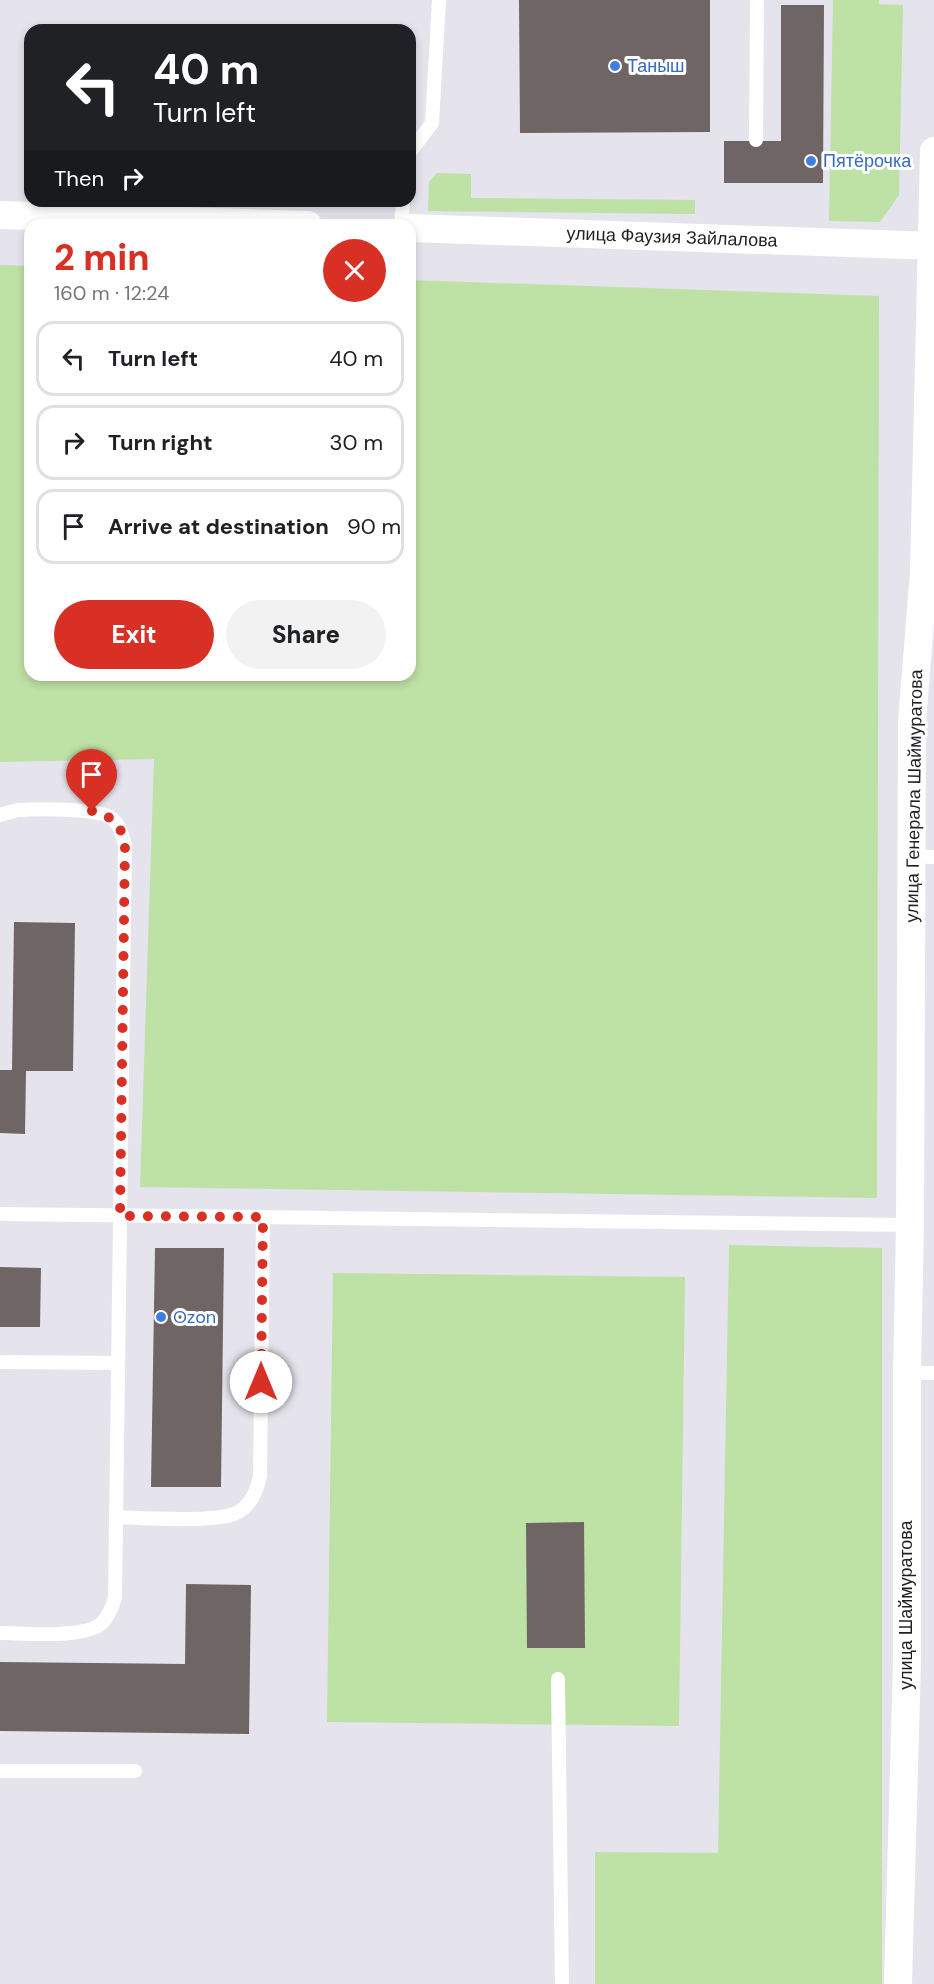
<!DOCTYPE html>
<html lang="en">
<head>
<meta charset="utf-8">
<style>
  body { margin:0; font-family:"DM Sans",sans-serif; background:#f2f2f2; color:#202124; height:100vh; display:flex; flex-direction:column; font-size:22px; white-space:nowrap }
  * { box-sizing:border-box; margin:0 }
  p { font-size:20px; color:#757577 }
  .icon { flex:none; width:33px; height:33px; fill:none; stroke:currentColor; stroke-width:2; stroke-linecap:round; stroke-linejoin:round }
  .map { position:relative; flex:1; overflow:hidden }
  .details { position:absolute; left:24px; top:219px; width:392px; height:462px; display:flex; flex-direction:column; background:#fff; border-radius:18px; box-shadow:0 3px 9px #0003 }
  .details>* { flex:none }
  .banner { position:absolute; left:24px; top:24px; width:392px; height:183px; border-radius:18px; box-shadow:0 3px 9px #0003; background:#202124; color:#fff; overflow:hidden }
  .pin { position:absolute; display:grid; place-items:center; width:51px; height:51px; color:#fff; margin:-62px -26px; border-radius:50% 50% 50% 0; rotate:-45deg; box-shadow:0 0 6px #0007 }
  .pin .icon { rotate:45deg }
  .me { position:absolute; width:66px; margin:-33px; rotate:0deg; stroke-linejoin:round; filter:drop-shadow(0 0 4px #0008) }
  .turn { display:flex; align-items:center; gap:21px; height:126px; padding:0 30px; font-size:27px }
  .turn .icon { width:78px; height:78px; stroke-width:2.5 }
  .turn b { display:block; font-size:42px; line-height:51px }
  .then { display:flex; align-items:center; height:57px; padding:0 30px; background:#0003; gap:12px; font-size:22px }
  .round { display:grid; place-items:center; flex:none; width:63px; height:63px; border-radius:32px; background:#f2f2f2 }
  .overview { display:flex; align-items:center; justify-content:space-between; height:102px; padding:0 30px }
  h1 { font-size:36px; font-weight:800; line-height:45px; color:#d93025 }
  .primary-button { display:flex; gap:12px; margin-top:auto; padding:12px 30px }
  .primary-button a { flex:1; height:69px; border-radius:36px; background:#d93025; color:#fff; font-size:24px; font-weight:800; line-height:69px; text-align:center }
  .primary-button a+a { background:#f2f2f2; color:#202124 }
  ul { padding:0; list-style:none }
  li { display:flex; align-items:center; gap:18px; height:75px; margin:0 12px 9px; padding:0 18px; border:3px solid #e0e0e0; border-radius:18px }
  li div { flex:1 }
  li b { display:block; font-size:22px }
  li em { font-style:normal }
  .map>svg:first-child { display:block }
</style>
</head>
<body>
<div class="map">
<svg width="934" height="1984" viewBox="0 0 934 1984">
  <rect width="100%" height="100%" fill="#e5e3ec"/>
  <g fill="#bee1a6">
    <polygon points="833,0 879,0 879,4 903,5 899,195 880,222 829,221"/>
    <polygon points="437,173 471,174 471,198 695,200 695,214 428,211 429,182"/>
    <polygon points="0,265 30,266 30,675 410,675 410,280 879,296 877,1198 140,1187 154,759 0,762"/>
    <polygon points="729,1245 882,1248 882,1984 595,1984 595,1852 718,1853"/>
    <polygon points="333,1273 685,1277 679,1726 327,1722"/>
  </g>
  <g fill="#6e6564">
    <polygon points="519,0 710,0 710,132 520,133"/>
    <polygon points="781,5 824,5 823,183 724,183 724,141 781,141"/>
    <polygon points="14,922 75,923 73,1071 26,1071 25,1134 0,1133 0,1070 12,1070"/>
    <polygon points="155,1248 224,1248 221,1487 151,1487"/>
    <polygon points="0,1267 41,1268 40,1327 0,1327"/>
    <polygon points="584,1522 585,1648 527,1648 526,1523"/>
    <polygon points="186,1584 251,1585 249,1734 0,1731 0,1662 185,1664"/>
  </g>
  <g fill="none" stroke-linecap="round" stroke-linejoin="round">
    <g stroke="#fff" stroke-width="14">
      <polyline points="756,140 757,0"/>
      <polyline points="410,152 432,123 439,0"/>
      <polyline points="401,225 403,201"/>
      <path d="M0,815C6,813 12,811 18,810C36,809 96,808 110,817C120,824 122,834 125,845L115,1598C112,1608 109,1616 102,1623C85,1639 24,1633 0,1633"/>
      <polyline points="911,856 934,857"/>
      <polyline points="0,1214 910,1225"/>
      <polyline points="0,1362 118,1363"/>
      <polyline points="907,1373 934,1373"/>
      <path d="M116,1517C142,1518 216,1523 236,1513C251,1506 257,1491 260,1476L263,1217"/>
      <polyline points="558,1679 562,1984"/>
      <polyline points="0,1771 135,1771"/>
    </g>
    <g stroke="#fff" stroke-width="28">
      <polyline points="0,215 308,225"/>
      <polyline points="410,228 934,246"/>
      <polyline points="898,1984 907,1661 907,1373 910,1225 912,721 924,572 934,151"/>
    </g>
  </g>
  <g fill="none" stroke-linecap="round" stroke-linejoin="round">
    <path stroke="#d93025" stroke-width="10" stroke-dasharray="0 18" d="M92,811C114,818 120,822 125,845L120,1216L263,1217L261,1382"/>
  </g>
  <g fill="#3f7fe0" stroke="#fff" stroke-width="2">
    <circle cx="615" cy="66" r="6"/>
    <circle cx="811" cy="161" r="6"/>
    <circle cx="161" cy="1317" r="6"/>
  </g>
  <g text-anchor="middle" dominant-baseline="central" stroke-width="6" stroke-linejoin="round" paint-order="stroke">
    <g font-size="18" fill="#366cbe" stroke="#fff" text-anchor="start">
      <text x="627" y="66">Таныш</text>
      <text x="823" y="161">Пятёрочка</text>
      <text x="173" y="1317">Ozon</text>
    </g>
    <g font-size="18" fill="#1f1f22" stroke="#fff">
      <text transform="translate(672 237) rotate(2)">улица Фаузия Зайлалова</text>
      <text transform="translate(914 796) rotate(-89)">улица Генерала Шаймуратова</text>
      <text transform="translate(906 1605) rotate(-90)">улица Шаймуратова</text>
    </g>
  </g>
</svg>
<div class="pin" style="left:92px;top:811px;background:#d93025"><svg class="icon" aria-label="arrive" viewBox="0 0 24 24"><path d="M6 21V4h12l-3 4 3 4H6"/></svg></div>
<svg class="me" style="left:261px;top:1382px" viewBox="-20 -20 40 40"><circle r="19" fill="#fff"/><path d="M0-13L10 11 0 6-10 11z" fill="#d93025"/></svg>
<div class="banner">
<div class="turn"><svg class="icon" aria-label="left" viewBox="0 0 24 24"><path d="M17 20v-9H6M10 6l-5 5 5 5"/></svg><div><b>40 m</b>Turn left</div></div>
<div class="then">Then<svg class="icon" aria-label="right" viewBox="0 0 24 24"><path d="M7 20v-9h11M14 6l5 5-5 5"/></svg></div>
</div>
<section class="details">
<div class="overview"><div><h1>2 min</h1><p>160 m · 12:24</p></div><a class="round" style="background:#d93025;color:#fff"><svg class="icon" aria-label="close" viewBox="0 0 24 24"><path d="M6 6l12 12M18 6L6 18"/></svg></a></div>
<ul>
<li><svg class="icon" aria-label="left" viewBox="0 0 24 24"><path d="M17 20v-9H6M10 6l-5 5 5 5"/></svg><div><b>Turn left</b></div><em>40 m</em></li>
<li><svg class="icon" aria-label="right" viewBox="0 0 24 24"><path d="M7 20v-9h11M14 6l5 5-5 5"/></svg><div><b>Turn right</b></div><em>30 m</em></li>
<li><svg class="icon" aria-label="arrive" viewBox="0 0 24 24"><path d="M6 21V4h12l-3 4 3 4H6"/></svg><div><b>Arrive at destination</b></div><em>90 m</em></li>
</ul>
<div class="primary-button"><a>Exit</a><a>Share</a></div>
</section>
</div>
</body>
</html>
